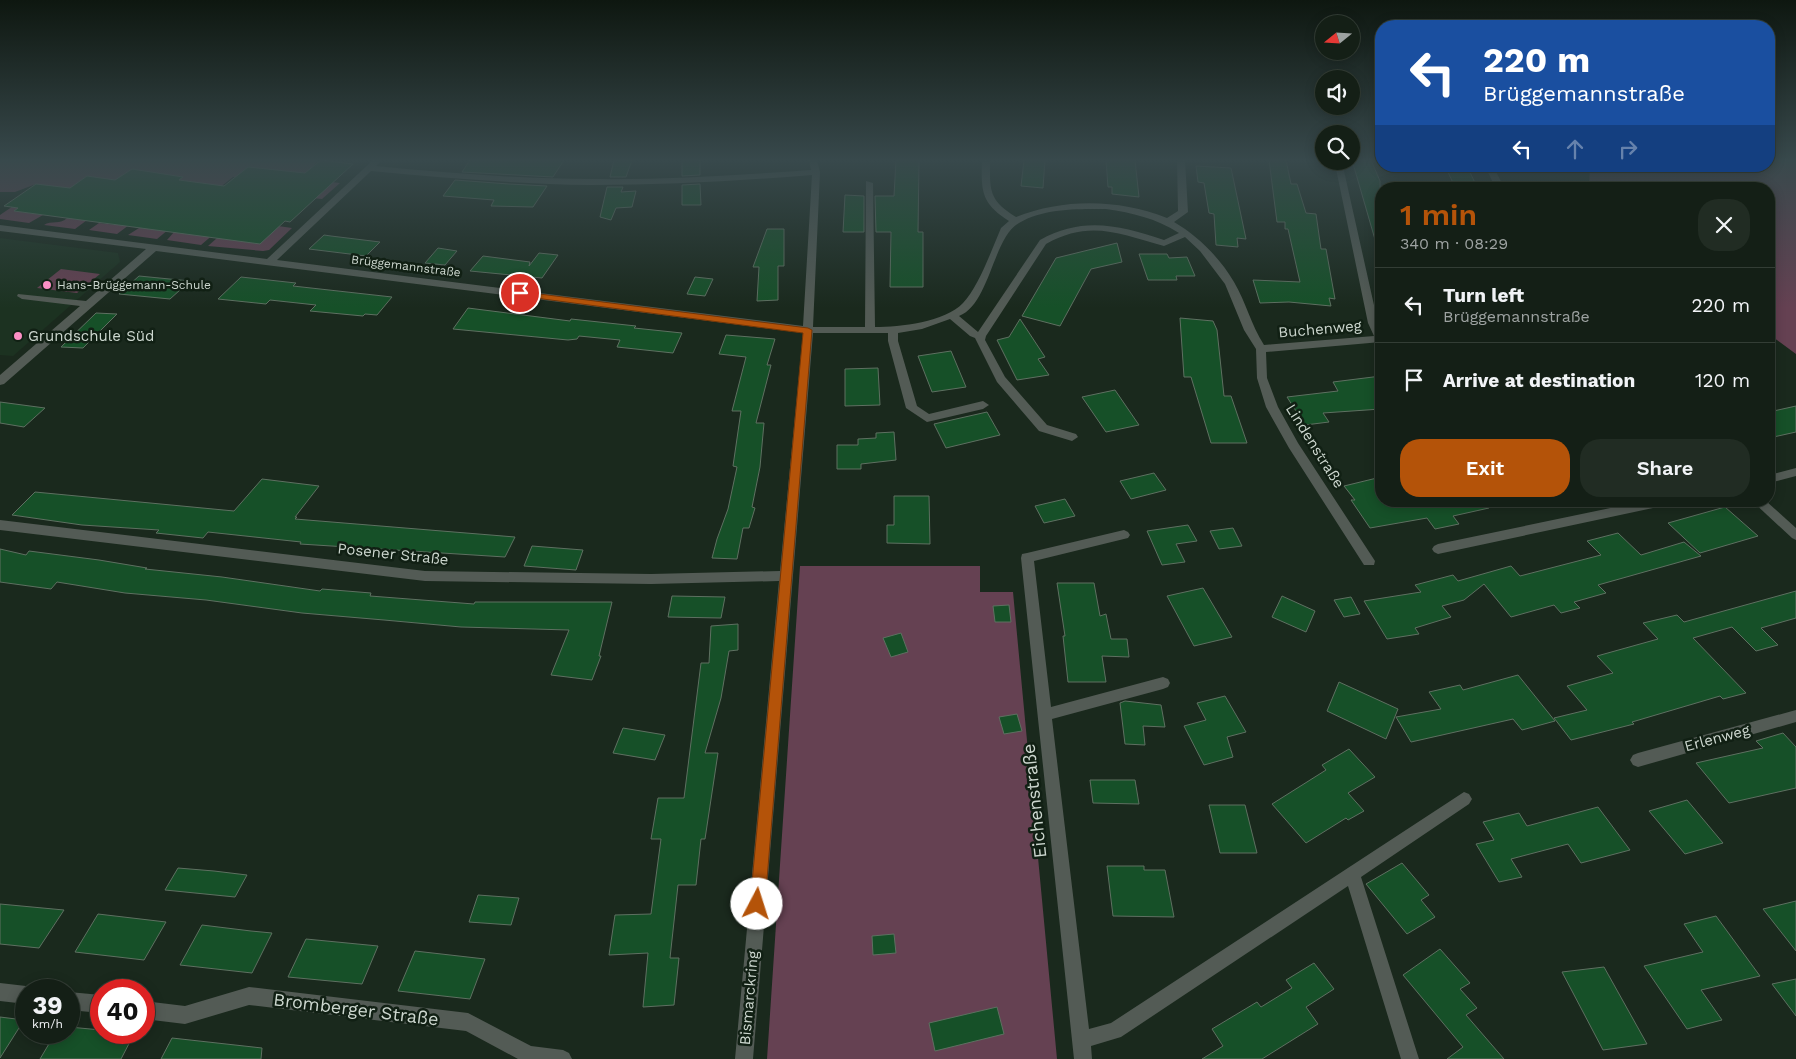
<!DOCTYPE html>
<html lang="en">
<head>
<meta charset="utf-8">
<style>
  body { margin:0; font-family:"Work Sans",sans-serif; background:#212c23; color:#f1f3f6; height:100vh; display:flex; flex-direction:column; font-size:19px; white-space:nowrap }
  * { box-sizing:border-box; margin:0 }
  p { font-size:16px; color:#9da2a1 }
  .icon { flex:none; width:28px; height:28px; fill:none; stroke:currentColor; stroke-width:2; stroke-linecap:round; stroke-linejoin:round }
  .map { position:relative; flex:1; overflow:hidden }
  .panel { position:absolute; left:1375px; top:182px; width:400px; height:325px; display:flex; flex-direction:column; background:#141f16; border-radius:20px; box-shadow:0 2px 12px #0003,0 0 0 1px #333d35 }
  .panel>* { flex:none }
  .banner { position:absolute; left:1375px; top:20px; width:400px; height:152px; border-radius:20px; box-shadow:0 2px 12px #0003,0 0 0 1px #333d35; background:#1a4fa0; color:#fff; overflow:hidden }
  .needle { width:32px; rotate:252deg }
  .controls { position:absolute; left:1315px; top:15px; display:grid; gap:10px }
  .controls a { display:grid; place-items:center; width:45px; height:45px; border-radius:50%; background:#141f16; box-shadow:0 2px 12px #0003,0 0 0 1px #333d35; font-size:25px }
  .speed { position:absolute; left:15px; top:979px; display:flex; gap:10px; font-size:25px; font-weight:700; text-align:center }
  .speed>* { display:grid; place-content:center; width:65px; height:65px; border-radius:50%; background:#141f16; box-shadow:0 2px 12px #0003,0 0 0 1px #333d35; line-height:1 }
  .speed small { font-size:12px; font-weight:400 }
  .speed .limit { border:8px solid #d22; background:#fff; color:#111 }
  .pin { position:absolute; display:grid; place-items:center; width:42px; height:42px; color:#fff; margin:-21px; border:2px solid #fff; border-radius:50%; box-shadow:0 1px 5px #0007 }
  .me { position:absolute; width:55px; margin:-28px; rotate:5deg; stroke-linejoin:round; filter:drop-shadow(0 0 4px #0008) }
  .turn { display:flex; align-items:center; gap:18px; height:105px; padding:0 25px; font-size:22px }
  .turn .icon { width:65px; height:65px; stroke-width:2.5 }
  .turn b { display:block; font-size:35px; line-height:42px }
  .lanes { display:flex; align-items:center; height:48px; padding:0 25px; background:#0003; justify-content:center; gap:25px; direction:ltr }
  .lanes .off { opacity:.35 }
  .round { display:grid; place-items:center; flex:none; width:52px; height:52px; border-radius:20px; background:#212c23 }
  .overview { display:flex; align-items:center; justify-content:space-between; height:85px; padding:0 25px }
  h1 { font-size:30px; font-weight:600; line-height:38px; color:#b45309 }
  .button { display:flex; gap:10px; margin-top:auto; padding:10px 25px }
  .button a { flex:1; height:58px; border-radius:20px; background:#b45309; color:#fff; font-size:20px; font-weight:600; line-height:58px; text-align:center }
  .button a+a { background:#212c23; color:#f1f3f6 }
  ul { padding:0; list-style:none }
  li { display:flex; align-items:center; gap:15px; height:75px; padding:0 25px; border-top:1px solid #333d35 }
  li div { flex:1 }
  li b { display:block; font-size:19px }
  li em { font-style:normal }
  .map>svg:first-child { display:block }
</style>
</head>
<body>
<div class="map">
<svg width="1796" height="1059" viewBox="0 0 1796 1059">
  <rect width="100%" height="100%" fill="#1a291d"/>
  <polygon fill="#1c3221" points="0,238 118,253 120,262 13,356 0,355"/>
  <g fill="#654152">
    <path d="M0,160H314L317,161L314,165L321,166L297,178L340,183L322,199L272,194L239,178L233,177L214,192L264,224L292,228L269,250L263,251L208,246L217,238L222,227L201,245L167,240L197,206L157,239L128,235L139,228L122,194L75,229L44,225C51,220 61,225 67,218C75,210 82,187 87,176L72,187L62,198L42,185L36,184L15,192H0Z"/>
    <polygon points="1769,160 1796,160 1796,354 1769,334 1769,189 1589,189 1590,166 1769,166"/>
    <polygon points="25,198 15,207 18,208 14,211 43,215 29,223 0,219 0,215"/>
    <polygon points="149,210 117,234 89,230 99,223 116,225 133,212"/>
    <polygon points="61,269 100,274 77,293 37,288"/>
    <polygon points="800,566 980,566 980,592 1013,592 1057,1059 767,1059"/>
  </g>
  <g fill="#165028" stroke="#5e7061">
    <polygon points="321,160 353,164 290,222 285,221 260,244 14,211 18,208 4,206 36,184 70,188 87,176 115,180 132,169 183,177 179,180 224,186 248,167 305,173"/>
    <polygon points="470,160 564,160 553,177 462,172"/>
    <polygon points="614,160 632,160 626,177 610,177"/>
    <polygon points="682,160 700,160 700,175 682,176"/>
    <polygon points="896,160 919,160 918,232 923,232 923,287 890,287 891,232 876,232 875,196 894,196"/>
    <polygon points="1024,160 1045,160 1043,188 1021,186"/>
    <polygon points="1106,160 1135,160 1139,197 1112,194 1112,187 1108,187"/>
    <polygon points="1269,160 1286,160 1291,184 1297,184 1306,213 1316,214 1321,249 1326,249 1335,299 1329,298 1331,306 1289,302 1260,303 1253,280 1300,282 1288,229 1285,229 1285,222 1277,222"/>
    <polygon points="1352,160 1371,160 1380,181 1381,243 1376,243"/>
    <polygon points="1196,166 1231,168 1246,239 1237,238 1238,247 1216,245 1214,214 1209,213 1204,183 1198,182"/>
    <polygon points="1445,166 1467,166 1478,189 1456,189"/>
    <polygon points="455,180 509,184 547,186 533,207 491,206 494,200 443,196"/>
    <polygon points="700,184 701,205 682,205 682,185"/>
    <polygon points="607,187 623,187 621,192 636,191 632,207 616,208 611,220 600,217"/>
    <polygon points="845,195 864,196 864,232 843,232"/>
    <polygon points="767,229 784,229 784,266 778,266 778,300 757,301 759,267 753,267"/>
    <polygon points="324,235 331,236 380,242 366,256 309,249"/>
    <polygon points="1117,243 1122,262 1091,269 1060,326 1022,316 1056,258"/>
    <polygon points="438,248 457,251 445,265 425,263"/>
    <polygon points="539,253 558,255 542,278 470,271 483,256 530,262 529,266"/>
    <polygon points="1139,254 1167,254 1169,258 1187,257 1195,276 1176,276 1177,280 1148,280"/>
    <polygon points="139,276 190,281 170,299 119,294"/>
    <polygon points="241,277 296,283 293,286 392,297 377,315 365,314 363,316 310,311 316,305 270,300 266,304 218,299"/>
    <polygon points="695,277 713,279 705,296 687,294"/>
    <polygon points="468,308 570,321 571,319 636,326 634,328 682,333 673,353 617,347 620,340 579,336 577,339 568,340 453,329"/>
    <polygon points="96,313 117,314 83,348 61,347"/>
    <polygon points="1180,318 1213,321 1217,330 1224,396 1231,396 1247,443 1211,443 1191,377 1184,377"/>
    <polygon points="1020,319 1045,357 1038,359 1049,375 1017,380 997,340 1009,337"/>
    <polygon points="726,335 775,339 767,365 771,365 756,423 764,423 760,467 752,507 755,508 749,528 743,528 737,559 712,558 717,539 728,509 737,467 733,466 741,411 732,411 746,357 719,354"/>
    <polygon points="951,351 966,387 932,392 918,356"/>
    <polygon points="878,368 880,405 845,406 845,369"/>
    <polygon points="1381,376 1381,409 1323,413 1329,422 1305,425 1287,397 1338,391 1333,382"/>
    <polygon points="1115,390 1139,425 1106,432 1082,397"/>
    <polygon points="0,402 45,408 24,427 0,423"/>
    <polygon points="1796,406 1796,432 1769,438 1769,412"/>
    <polygon points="987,412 1000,435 946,448 934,424"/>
    <polygon points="894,432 896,460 861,464 861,469 837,469 837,445 858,445 858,439 876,438 876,433"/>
    <polygon points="1154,473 1166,490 1131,499 1120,481"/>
    <polygon points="1381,477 1381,501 1488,501 1489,508 1453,516 1459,524 1435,529 1427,518 1370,528 1351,500 1355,500 1344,486"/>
    <polygon points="262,479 319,486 295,517 297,517 295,519 515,537 505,557 300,544 301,542 208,532 203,538 156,533 159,530 82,525 12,515 35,492 234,511"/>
    <polygon points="894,496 929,496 930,544 887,543 887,525 894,525"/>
    <polygon points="1065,499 1075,516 1044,523 1035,506"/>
    <polygon points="1725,507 1758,536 1700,553 1668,523"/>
    <polygon points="1188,525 1197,541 1176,544 1185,562 1162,565 1147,531"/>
    <polygon points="1233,528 1242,546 1219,549 1210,531"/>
    <polygon points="1618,533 1641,555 1684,542 1701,556 1598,585 1606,593 1574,602 1580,608 1561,613 1554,605 1511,617 1484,584 1464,600 1442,606 1451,617 1415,628 1419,634 1387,639 1364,601 1421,592 1415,585 1453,575 1458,581 1511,566 1520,576 1601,555 1587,541"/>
    <polygon points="532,546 583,550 576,570 524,566"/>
    <polygon points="0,549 26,555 29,551 99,560 147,568 145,569 222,577 320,591 322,589 371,593 370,596 474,604 475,602 612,602 599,656 601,656 592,680 551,675 569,630 461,627 384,620 302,613 206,600 125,593 57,582 51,589 0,582"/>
    <polygon points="1057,583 1094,583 1100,616 1106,614 1111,639 1127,639 1129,657 1102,656 1106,682 1068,682 1063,636 1065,636"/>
    <polygon points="1203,588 1232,637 1194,646 1167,596"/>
    <polygon points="1796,591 1796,618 1761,628 1778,645 1756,651 1732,627 1693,638 1746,693 1723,699 1720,696 1632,722 1634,724 1571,740 1554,718 1587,710 1567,686 1613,673 1597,656 1658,639 1643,623 1677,615 1684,622"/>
    <polygon points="672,596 725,597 721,618 668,617"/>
    <polygon points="1282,596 1315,611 1306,632 1272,617"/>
    <polygon points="1351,597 1360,614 1344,617 1334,600"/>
    <polygon points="1009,605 1011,622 995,622 993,606"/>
    <polygon points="738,624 738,650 729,651 721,698 705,753 718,753 705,839 701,839 696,885 678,885 670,958 679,958 674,1005 643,1007 648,953 609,955 615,915 651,914 661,839 651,839 658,798 684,798 701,663 709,663 711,626"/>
    <polygon points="901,633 908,652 891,657 883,638"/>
    <polygon points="1518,675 1555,721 1522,730 1513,719 1411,742 1396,717 1441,709 1429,692 1460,685 1463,690"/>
    <polygon points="1339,682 1398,709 1386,739 1327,711"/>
    <polygon points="1225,696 1246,732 1227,737 1233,757 1204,765 1184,726 1206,720 1197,703"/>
    <polygon points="1125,701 1161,705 1165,727 1143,726 1145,745 1125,744 1120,703"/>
    <polygon points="1017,714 1022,731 1004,734 999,717"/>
    <polygon points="623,728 665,735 655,760 613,753"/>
    <polygon points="1783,733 1796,747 1796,788 1729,803 1696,763 1763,748 1756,741"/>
    <polygon points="1349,749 1375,777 1348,793 1364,811 1348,820 1346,818 1306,843 1272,804 1326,770 1322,765"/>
    <polygon points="1090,780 1135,780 1139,804 1093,803"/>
    <polygon points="1687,800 1723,843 1685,854 1649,811"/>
    <polygon points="1209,805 1245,805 1257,853 1220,853"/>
    <polygon points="1598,807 1630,850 1581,863 1568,844 1511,859 1522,877 1499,882 1476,844 1494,840 1483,822 1519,813 1527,826"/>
    <polygon points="1402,863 1429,895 1421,900 1435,917 1407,934 1366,884"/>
    <polygon points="1107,866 1144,866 1144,870 1165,870 1174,917 1113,916"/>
    <polygon points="178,868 214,871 247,875 235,897 165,890"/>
    <polygon points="478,895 519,898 511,925 469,922"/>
    <polygon points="1796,901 1796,951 1763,909"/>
    <polygon points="0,904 64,910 39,948 0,944"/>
    <polygon points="98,914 166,922 144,960 75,952"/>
    <polygon points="1716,916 1760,976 1701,990 1722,1020 1687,1029 1644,966 1703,952 1684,924"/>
    <polygon points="202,925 251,931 272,933 252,973 180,965"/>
    <polygon points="894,934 896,953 873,955 872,936"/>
    <polygon points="306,939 378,946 362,984 288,977"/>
    <polygon points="1440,949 1470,983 1460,989 1477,1008 1466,1015 1504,1059 1447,1059 1463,1047 1403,975"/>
    <polygon points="415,951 485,959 470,999 398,991"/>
    <polygon points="1314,963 1334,989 1306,1007 1318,1024 1262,1059 1202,1059 1223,1046 1212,1029 1257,1002 1261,1007 1292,988 1286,980"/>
    <polygon points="1604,967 1647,1044 1603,1050 1562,972"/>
    <polygon points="1796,979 1796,1016 1772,984"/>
    <polygon points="997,1007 1004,1034 935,1051 929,1023"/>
    <polygon points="0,1017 24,1020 0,1058"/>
    <polygon points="69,1027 101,1030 101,1032 135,1032 121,1059 40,1059 56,1032 69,1032"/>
    <polygon points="172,1038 262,1048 261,1059 161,1059"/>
  </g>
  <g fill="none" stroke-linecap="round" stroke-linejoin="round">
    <g fill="#535b55" fill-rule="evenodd">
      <path d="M373,160H382L376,166C448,173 520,179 592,179C665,180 738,175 811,170L809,160H817L820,172L813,327H865L866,181L873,183L875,327C900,327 945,322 963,303C978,288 992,249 1001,228L1009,221C981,203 981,191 982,160H990C990,190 988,200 1016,217C1064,198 1119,199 1167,218L1178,211L1177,160H1185L1188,212L1174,222C1198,236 1220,258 1234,282C1246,302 1251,325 1264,345L1374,336L1368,323L1335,164L1342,162L1378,323L1381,329V342L1266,352L1267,378L1278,407L1298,443L1375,561L1374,565H1364L1289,448L1266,407L1257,378L1256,349L1244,330L1225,284L1200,251L1185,237L1164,246C1120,234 1090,219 1046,244L986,336L985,340L1005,377L1047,425L1076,434L1078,437L1072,441L1039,431L997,382L975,338L970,336L950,319L922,329L898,333V341L917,406L929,414L983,401L989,405L983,409L927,422L906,408L888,341V333H813L753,1059H735L779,581L651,584L425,581L0,530V520L425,571L651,574L780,571L803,333L156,251L4,384L0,385V375L80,306L22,299L17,296L18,294L86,301L146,249L0,231V225L267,259ZM371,171C445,178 518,184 591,185C665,185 738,181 812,175L803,326L277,260ZM1106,209C1133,213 1155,218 1179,233L1164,240C1120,225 1082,216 1040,240L978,332L959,316C990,304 993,237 1019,223C1044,208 1078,209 1106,209Z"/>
      <polygon points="1485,166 1493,166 1505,189 1496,189"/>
      <polygon points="1796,468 1796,476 1769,483 1769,475"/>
      <polygon points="1644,501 1673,501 1667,505 1438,554 1434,552 1432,549 1434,546 1438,544"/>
      <polygon points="1752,501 1766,501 1796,528 1796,540 1792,538"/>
      <polygon points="1124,530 1128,532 1130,535 1128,538 1034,561 1051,707 1163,677 1168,679 1170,683 1168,687 1163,689 1052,719 1089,1029 1111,1023 1464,792 1469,794 1472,799 1469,804 1361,877 1419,1059 1401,1059 1348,886 1121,1037 1091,1046 1092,1059 1074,1059 1021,558 1022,554 1027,553"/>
      <polygon points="1796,710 1796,722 1638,767 1633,765 1630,760 1633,755 1638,753"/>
      <polygon points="0,983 26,986 33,990 26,990 26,1004 0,1001"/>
      <polygon points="249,987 468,1013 531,1046 563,1050 569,1053 572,1059 518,1059 466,1031 249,1005 185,1024 144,1019 144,1001 185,1006"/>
      <polygon points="69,992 101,995 101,1013 69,1010"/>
    </g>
  </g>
  <linearGradient id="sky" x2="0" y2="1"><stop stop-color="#0e1710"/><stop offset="0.52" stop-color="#38494c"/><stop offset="1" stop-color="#38494c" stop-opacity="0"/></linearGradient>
  <rect width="1796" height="308" fill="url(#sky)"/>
  <polygon fill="#b45309" stroke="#753606" points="516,291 808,328 812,330 765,904 763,910 757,912 752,910 750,904 803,333 520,296 516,295"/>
  <g fill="#fb8fc4" stroke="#112014" stroke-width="2">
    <circle cx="47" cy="285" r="5"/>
    <circle cx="18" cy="336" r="5"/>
  </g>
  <g text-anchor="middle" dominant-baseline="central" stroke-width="5" stroke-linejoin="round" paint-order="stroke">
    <g font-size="12" fill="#cdd7cf" stroke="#112014">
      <text transform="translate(406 266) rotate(7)">Brüggemannstraße</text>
    </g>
    <g font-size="12" fill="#cdd7cf" stroke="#112014" text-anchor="start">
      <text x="57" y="285">Hans-Brüggemann-Schule</text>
    </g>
    <g font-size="15" fill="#cdd7cf" stroke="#112014">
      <text transform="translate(1320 329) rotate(-5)">Buchenweg</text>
      <text transform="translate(1315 446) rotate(58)">Lindenstraße</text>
      <text transform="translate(393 554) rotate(6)">Posener Straße</text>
      <text transform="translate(1717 738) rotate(-15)">Erlenweg</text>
      <text transform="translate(749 998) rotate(-85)">Bismarckring</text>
    </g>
    <g font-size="15" fill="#cdd7cf" stroke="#112014" text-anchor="start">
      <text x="28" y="336">Grundschule Süd</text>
    </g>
    <g font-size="18" fill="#cdd7cf" stroke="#112014">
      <text transform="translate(1034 801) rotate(-96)">Eichenstraße</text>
      <text transform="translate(356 1009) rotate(7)">Bromberger Straße</text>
    </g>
  </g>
</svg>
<div class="controls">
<a><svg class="needle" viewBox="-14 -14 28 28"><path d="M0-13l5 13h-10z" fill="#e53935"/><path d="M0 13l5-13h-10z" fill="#9da2a1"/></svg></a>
<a><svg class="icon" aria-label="sound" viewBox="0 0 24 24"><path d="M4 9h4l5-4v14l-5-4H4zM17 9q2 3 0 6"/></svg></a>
<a><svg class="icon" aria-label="search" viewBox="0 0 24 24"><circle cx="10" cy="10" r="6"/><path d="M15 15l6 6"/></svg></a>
</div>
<div class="speed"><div>39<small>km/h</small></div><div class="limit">40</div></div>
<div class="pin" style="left:520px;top:293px;background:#d93025"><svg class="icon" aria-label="arrive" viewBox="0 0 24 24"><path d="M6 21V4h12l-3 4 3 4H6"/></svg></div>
<svg class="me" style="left:757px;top:904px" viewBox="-20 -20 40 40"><circle r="19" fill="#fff"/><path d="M0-13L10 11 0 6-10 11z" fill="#b45309"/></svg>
<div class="banner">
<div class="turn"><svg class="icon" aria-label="left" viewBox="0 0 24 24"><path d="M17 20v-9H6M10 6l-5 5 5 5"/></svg><div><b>220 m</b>Brüggemannstraße</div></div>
<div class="lanes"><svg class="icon" aria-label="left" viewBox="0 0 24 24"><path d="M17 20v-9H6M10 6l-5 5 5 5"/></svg><svg class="icon off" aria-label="ahead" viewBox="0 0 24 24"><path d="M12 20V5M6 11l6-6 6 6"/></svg><svg class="icon off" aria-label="right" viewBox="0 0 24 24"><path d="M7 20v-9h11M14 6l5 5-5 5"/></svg></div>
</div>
<section class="panel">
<div class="overview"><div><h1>1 min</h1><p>340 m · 08:29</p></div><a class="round"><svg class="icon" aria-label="close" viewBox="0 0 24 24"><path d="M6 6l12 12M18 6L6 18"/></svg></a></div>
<ul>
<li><svg class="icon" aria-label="left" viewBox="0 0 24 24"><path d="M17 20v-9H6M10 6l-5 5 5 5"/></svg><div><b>Turn left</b><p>Brüggemannstraße</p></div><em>220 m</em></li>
<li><svg class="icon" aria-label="arrive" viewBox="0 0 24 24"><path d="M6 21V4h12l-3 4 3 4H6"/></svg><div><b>Arrive at destination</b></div><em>120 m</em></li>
</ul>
<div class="button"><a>Exit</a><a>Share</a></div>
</section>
</div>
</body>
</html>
